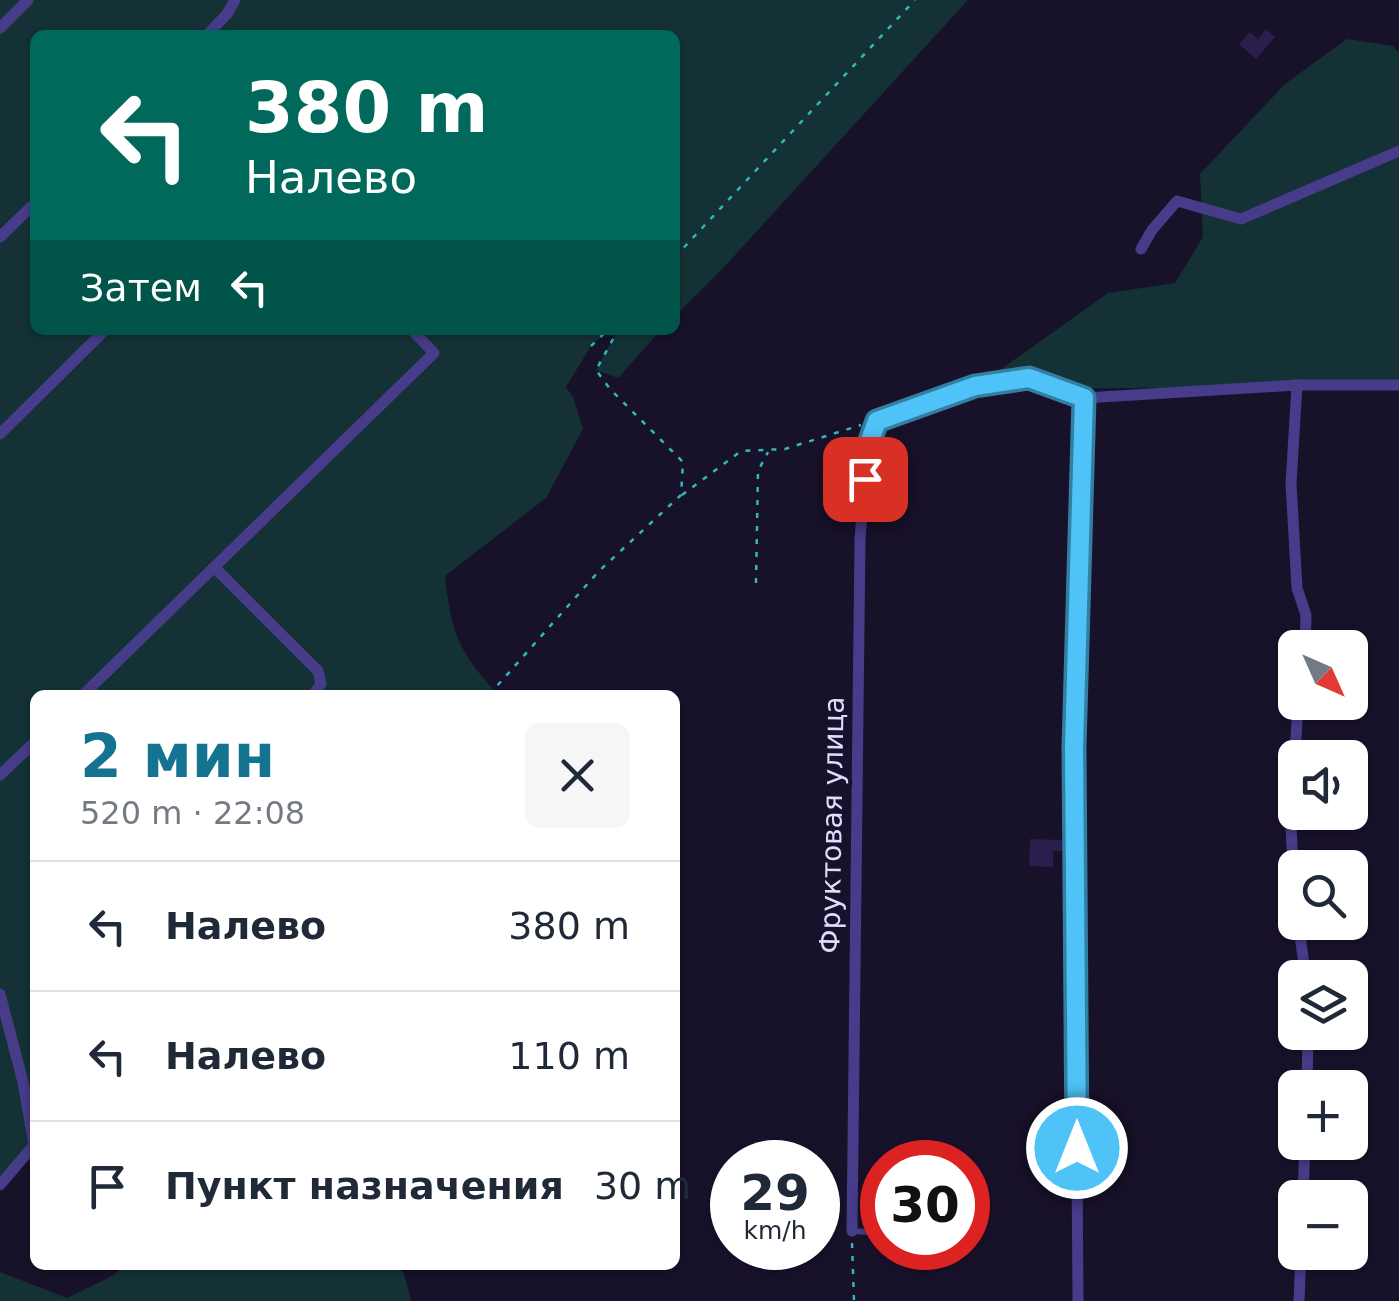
<!DOCTYPE html>
<html lang="ru">
<head>
<meta charset="utf-8">
<style>
  body { margin:0; font-family:"DejaVu Sans",sans-serif; background:#f6f6f7; color:#1f2937; height:100vh; display:flex; flex-direction:column; font-size:38px; white-space:nowrap }
  * { box-sizing:border-box; margin:0 }
  p { font-size:32px; color:#747a83 }
  .icon { flex:none; width:55px; height:55px; fill:none; stroke:currentColor; stroke-width:2; stroke-linecap:round; stroke-linejoin:round }
  .map { position:relative; flex:1; overflow:hidden }
  .sheet { position:absolute; left:30px; top:690px; width:650px; height:580px; display:flex; flex-direction:column; background:#fff; border-radius:15px; box-shadow:0 2px 8px #0004 }
  .sheet>* { flex:none }
  .guide { position:absolute; left:30px; top:30px; width:650px; height:305px; border-radius:15px; box-shadow:0 2px 8px #0004; background:#00695c; color:#fff; overflow:hidden }
  .needle { width:65px; rotate:135deg }
  .tools { position:absolute; left:1278px; top:630px; display:grid; gap:20px }
  .tools a { display:grid; place-items:center; width:90px; height:90px; border-radius:15px; background:#fff; box-shadow:0 2px 8px #0004; font-size:50px }
  .speed { position:absolute; left:710px; top:1140px; display:flex; gap:20px; font-size:50px; font-weight:700; text-align:center }
  .speed>* { display:grid; place-content:center; width:130px; height:130px; border-radius:50%; background:#fff; box-shadow:0 2px 8px #0004; line-height:1 }
  .speed small { font-size:25px; font-weight:400 }
  .speed .limit { border:15px solid #d22; background:#fff; color:#111 }
  .pin { position:absolute; display:grid; place-items:center; width:85px; height:85px; color:#fff; margin:-42px; border-radius:20px; box-shadow:0 5px 15px #0006 }
  .me { position:absolute; width:110px; margin:-55px; rotate:0deg; stroke-linejoin:round; filter:drop-shadow(0 0 8px #0008) }
  .turn { display:flex; align-items:center; gap:35px; height:210px; padding:0 50px; font-size:45px }
  .turn .icon { width:130px; height:130px; stroke-width:2.5 }
  .turn b { display:block; font-size:70px; line-height:85px }
  .then { display:flex; align-items:center; height:95px; padding:0 50px; background:#0003; gap:20px; font-size:38px }
  .round { display:grid; place-items:center; flex:none; width:105px; height:105px; border-radius:15px; background:#f6f6f7 }
  .headline { display:flex; align-items:center; justify-content:space-between; height:170px; padding:0 50px }
  h1 { font-size:60px; font-weight:700; line-height:75px; color:#147391 }
  ul { padding:0; list-style:none }
  li { display:flex; align-items:center; gap:30px; height:130px; padding:0 50px; border-top:2px solid #e0e1e3 }
  li div { flex:1 }
  li b { display:block; font-size:38px }
  li em { font-style:normal }
  .map>svg:first-child { display:block }
</style>
</head>
<body>
<div class="map">
<svg width="1399" height="1301" viewBox="0 0 1399 1301">
  <rect width="100%" height="100%" fill="#18112a"/>
  <g fill="#143235">
    <path d="M0,0H968L726,265L675,316V35H35V330H608L591,346L566,387L573,397L583,429L546,498L445,576C451,629 456,648 493,689L489,695H35V1143L0,1185Z"/>
    <polygon points="1347,39 1393,46 1399,52 1399,385 1042,389 997,372 1108,293 1175,283 1203,237 1200,174 1285,84"/>
    <polygon points="618,330 661,330 618,378 596,370"/>
    <polygon points="124,1265 398,1265 404,1273 411,1301 0,1301 0,1272 67,1298 114,1275"/>
  </g>
  <g fill="#2b1d4c">
    <polygon points="1266,29 1275,37 1256,59 1239,44 1250,32 1258,39"/>
    <polygon points="1030,839 1063,840 1063,851 1053,851 1053,867 1029,866"/>
  </g>
  <g fill="none" stroke-linecap="round" stroke-linejoin="round">
    <g stroke="#30b8bd" stroke-width="2.5" stroke-dasharray="5 8" stroke-linecap="butt">
      <polyline points="675,257 915,0"/>
      <polyline points="591,346 608,330"/>
      <polyline points="682,495 741,451 785,449 861,425"/>
      <polyline points="756,583 758,471 768,452"/>
      <polyline points="489,695 599,571 681,495 683,462 610,389 596,370 618,330"/>
      <polyline points="852,1243 854,1301"/>
    </g>
    <polyline stroke="#463c89" stroke-width="6" points="854,1231 882,1233"/>
    <g stroke="#463c89" stroke-width="11">
      <polyline points="0,28 28,0"/>
      <polyline points="207,35 227,14 235,0"/>
      <polyline points="0,237 35,203"/>
      <polyline points="1141,249 1152,230 1177,201 1241,219 1399,151"/>
      <polyline points="1297,385 1291,484 1297,588 1306,615 1305,648"/>
      <polyline points="0,434 105,330"/>
      <polyline points="215,568 318,671 321,684 313,695"/>
      <polyline points="83,695 434,353 412,330"/>
      <polyline points="0,775 35,742"/>
      <polyline points="1295,906 1291,827 1298,702"/>
      <polyline points="1298,922 1306,978"/>
      <polyline points="0,994 23,1082 34,1145 0,1185"/>
      <polyline points="1307,1088 1308,1032"/>
      <polyline points="1303,1198 1305,1142"/>
      <polyline points="852,1231 860,539 867,449 877,421 975,386 1029,378 1085,398 1297,385 1399,385"/>
      <polyline points="1078,1301 1074,747 1085,398"/>
      <polyline points="1299,1301 1301,1252"/>
    </g>
  </g>
  <g fill="none" stroke-linecap="round" stroke-linejoin="round">
    <defs>
      <polyline id="route" points="865,479 867,449 877,421 975,386 1029,378 1084,398 1074,747 1077,1148"/>
    </defs>
    <use href="#route" stroke="#337fa1" stroke-width="25"/>
    <use href="#route" stroke="#4fc3f7" stroke-width="18"/>
  </g>
  <g text-anchor="middle" dominant-baseline="central" stroke-width="8" stroke-linejoin="round" paint-order="stroke">
    <g font-size="28" fill="#e2daff" stroke="#18112a">
      <text transform="translate(832 825) rotate(-89)">Фруктовая улица</text>
    </g>
  </g>
</svg>
<div class="tools">
<a><svg class="needle" viewBox="-14 -14 28 28"><path d="M0-13l5 13h-10z" fill="#e53935"/><path d="M0 13l5-13h-10z" fill="#747a83"/></svg></a>
<a><svg class="icon" aria-label="sound" viewBox="0 0 24 24"><path d="M4 9h4l5-4v14l-5-4H4zM17 9q2 3 0 6"/></svg></a>
<a><svg class="icon" aria-label="search" viewBox="0 0 24 24"><circle cx="10" cy="10" r="6"/><path d="M15 15l6 6"/></svg></a>
<a><svg class="icon" aria-label="layers" viewBox="0 0 24 24"><path d="M12 4l9 5-9 5-9-5zM3 14l9 5 9-5"/></svg></a>
<a>+</a>
<a>−</a>
</div>
<div class="speed"><div>29<small>km/h</small></div><div class="limit">30</div></div>
<div class="pin" style="left:865px;top:479px;background:#d93025"><svg class="icon" aria-label="arrive" viewBox="0 0 24 24"><path d="M6 21V4h12l-3 4 3 4H6"/></svg></div>
<svg class="me" style="left:1077px;top:1148px" viewBox="-20 -20 40 40"><circle r="17" fill="#4fc3f7" stroke="#fff" stroke-width="3"/><path d="M0-11L8 9 0 5-8 9z" fill="#fff"/></svg>
<div class="guide">
<div class="turn"><svg class="icon" aria-label="left" viewBox="0 0 24 24"><path d="M17 20v-9H6M10 6l-5 5 5 5"/></svg><div><b>380 m</b>Налево</div></div>
<div class="then">Затем<svg class="icon" aria-label="left" viewBox="0 0 24 24"><path d="M17 20v-9H6M10 6l-5 5 5 5"/></svg></div>
</div>
<section class="sheet">
<div class="headline"><div><h1>2 мин</h1><p>520 m · 22:08</p></div><a class="round"><svg class="icon" aria-label="close" viewBox="0 0 24 24"><path d="M6 6l12 12M18 6L6 18"/></svg></a></div>
<ul>
<li><svg class="icon" aria-label="left" viewBox="0 0 24 24"><path d="M17 20v-9H6M10 6l-5 5 5 5"/></svg><div><b>Налево</b></div><em>380 m</em></li>
<li><svg class="icon" aria-label="left" viewBox="0 0 24 24"><path d="M17 20v-9H6M10 6l-5 5 5 5"/></svg><div><b>Налево</b></div><em>110 m</em></li>
<li><svg class="icon" aria-label="arrive" viewBox="0 0 24 24"><path d="M6 21V4h12l-3 4 3 4H6"/></svg><div><b>Пункт назначения</b></div><em>30 m</em></li>
</ul>
</section>
</div>
</body>
</html>
